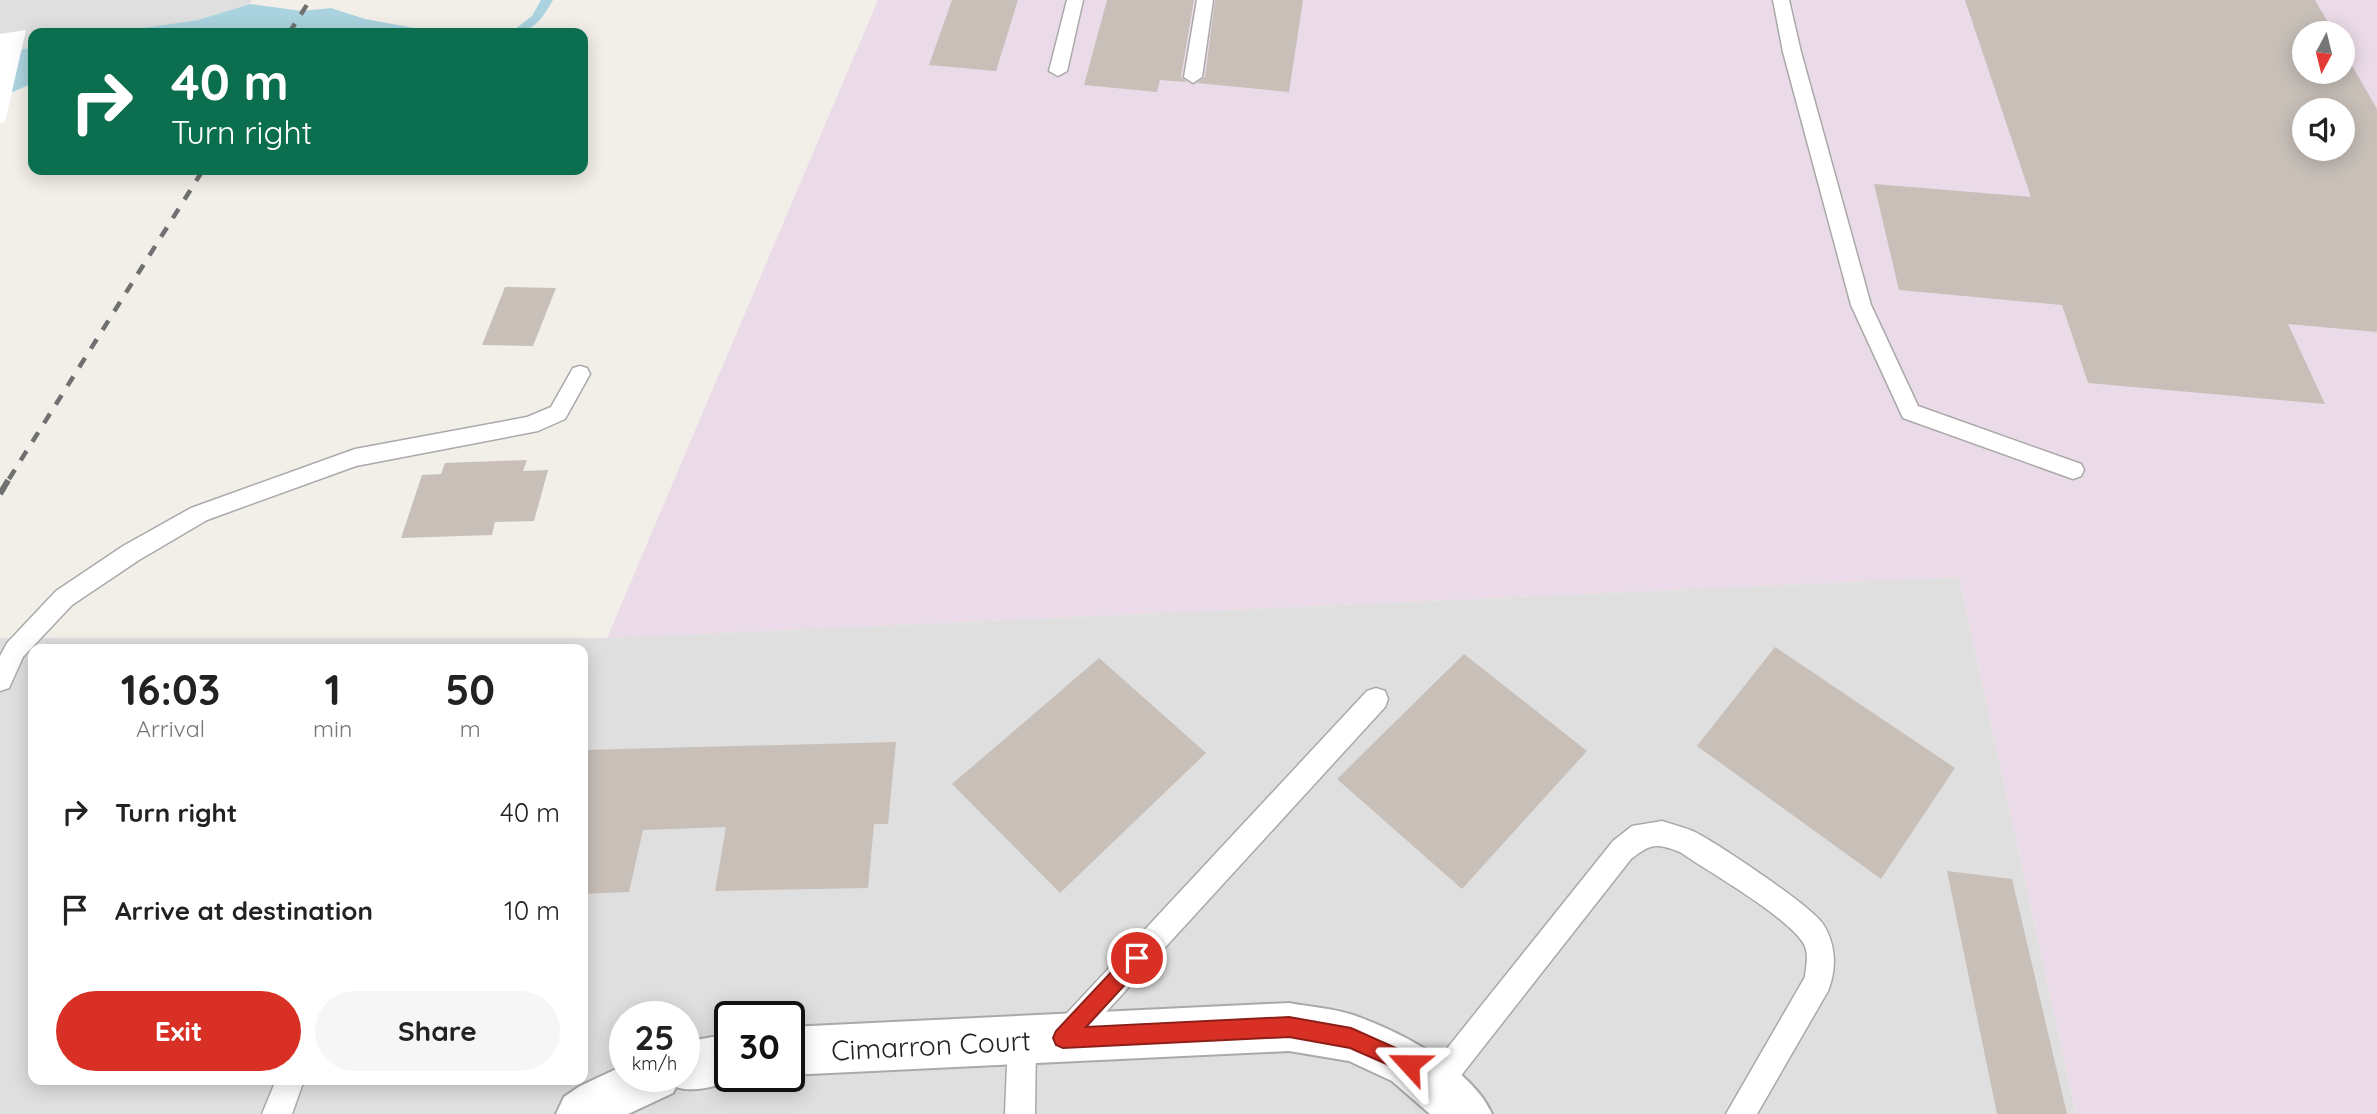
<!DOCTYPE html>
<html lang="en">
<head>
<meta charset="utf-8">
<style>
  body { margin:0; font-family:Quicksand,sans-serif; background:#f6f6f6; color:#222; height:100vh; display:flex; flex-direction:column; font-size:26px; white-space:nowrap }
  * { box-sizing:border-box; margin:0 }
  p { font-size:23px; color:#767676 }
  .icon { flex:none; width:38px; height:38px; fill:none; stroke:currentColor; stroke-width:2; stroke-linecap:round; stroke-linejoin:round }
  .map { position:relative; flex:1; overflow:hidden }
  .drawer { position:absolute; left:28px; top:644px; width:560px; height:441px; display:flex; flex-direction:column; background:#fff; border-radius:14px; box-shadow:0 4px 18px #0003 }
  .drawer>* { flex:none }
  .guide { position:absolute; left:28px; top:28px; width:560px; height:147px; border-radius:14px; box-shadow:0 4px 18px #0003; background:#0b6e4f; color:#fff; overflow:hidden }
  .needle { width:46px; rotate:187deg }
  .buttons { position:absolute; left:2292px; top:21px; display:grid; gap:14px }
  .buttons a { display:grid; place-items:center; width:63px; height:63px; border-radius:50%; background:#fff; box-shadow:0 4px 18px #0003; font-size:35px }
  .speed { position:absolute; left:609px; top:1001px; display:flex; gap:14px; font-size:35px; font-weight:700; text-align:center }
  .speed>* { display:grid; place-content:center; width:91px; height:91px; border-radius:50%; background:#fff; box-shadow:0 4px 18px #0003; line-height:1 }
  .speed small { font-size:18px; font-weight:400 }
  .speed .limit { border:4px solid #111; border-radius:10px; background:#fff; color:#111 }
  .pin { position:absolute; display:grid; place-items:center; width:60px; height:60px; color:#fff; margin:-30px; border:4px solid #fff; border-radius:50%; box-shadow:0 2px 7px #0007 }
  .me { position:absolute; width:77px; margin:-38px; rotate:294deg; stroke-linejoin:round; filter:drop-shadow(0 0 5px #0008) }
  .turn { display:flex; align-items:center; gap:24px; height:147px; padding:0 28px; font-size:32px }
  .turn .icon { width:91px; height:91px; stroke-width:2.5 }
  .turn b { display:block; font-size:49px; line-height:60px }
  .eta { display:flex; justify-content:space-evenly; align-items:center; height:119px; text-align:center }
  .eta b { font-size:42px; font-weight:700; line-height:49px }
  .action { display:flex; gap:14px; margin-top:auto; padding:14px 28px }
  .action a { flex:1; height:80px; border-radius:42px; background:#d93025; color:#fff; font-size:28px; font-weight:700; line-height:80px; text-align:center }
  .action a+a { background:#f6f6f6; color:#222 }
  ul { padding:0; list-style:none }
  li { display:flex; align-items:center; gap:21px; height:98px; padding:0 28px }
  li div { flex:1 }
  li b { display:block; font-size:26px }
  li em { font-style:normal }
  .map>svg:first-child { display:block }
</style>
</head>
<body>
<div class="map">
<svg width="2377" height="1114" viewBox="0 0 2377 1114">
  <rect width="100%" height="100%" fill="#f2efe9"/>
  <g fill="#e0dfdf" fill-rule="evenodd">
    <polygon points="0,0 252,0 250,4 198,20 109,33 33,33 33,47 0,54"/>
    <path d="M1959,577L2076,1114H0V638H607ZM33,649H583V1080H33ZM625,1017H684V1076H625ZM730,1017H789V1076H730Z"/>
  </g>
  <path fill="#ebdbe8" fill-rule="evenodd" d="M878,0H2377V1114H2076L1959,577L607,638ZM2305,33H2343V72H2305ZM2305,110H2343V149H2305Z"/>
  <g fill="#aad3df">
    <polygon points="250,4 302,11 331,8 365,19 441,33 109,33 198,20"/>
    <polygon points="33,47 33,83 6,95 0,54"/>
  </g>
  <polygon fill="#fff" points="26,30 5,122 0,123 0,34"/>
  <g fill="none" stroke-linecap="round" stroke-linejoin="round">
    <path fill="#aad3df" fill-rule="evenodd" d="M541,0H553C542,19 533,33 510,33L532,16Z"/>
  </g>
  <g fill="#c7bfb8" fill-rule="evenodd">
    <polygon points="952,0 1018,0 996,71 929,65"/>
    <polygon points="1107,0 1194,0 1181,77 1187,82 1160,80 1157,92 1084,85"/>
    <polygon points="1215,0 1303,0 1289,92 1197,83 1205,77"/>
    <path d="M1965,0H2315L2334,33H2305V72H2343V50L2377,109V332L2288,324L2325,404L2088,383L2062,305L1899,290L1874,184L2031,197ZM2305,110H2343V149H2305Z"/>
    <polygon points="505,287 556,288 533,346 482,345"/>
    <polygon points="527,460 523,471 548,470 534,521 495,522 492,535 401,538 422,475 441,474 445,463"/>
    <polygon points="1775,647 1955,768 1881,879 1697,746"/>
    <polygon points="1464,654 1587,751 1462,889 1337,779"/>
    <polygon points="1099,658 1206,753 1060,893 952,784"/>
    <polygon points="896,742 888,824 874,824 868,888 715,891 726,827 643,830 629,892 583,894 583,750"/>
    <polygon points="1947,871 2012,879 2067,1114 1997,1114"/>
  </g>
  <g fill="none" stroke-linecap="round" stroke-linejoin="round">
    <defs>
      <g id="service">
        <polygon points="1067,0 1083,0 1067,71 1058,76 1049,71"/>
        <polygon points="1197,0 1213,0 1202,77 1193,83 1184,77"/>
        <polygon points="1773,0 1789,0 1801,52 1871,305 1918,406 2081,464 2084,470 2081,476 2073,479 1903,418 1851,305 1783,52"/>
        <polygon points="580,366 587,368 590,374 565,419 538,431 356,466 207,520 139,560 72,605 23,657 9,688 0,691 0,656 7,643 56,591 123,546 191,508 355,449 527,417 551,407 573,368"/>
        <polygon points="1376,688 1385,691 1388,699 1385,707 1075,1046 1065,1050 1055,1046 1051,1036 1055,1026 1367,691"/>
        <path d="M1662,821C1674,825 1687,828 1697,833C1721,846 1810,905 1823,924C1836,944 1837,969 1828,991L1757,1114H1726L1805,977C1806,965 1810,952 1802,941C1780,912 1712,874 1680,852C1657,843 1651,843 1631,859L1445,1096L1435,1100L1425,1096L1421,1086L1425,1076L1613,841L1632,826Z"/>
        <polygon points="1022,1026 1032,1030 1036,1040 1035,1114 1005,1114 1008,1040 1012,1030"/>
        <polygon points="276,1080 304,1080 292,1114 262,1114"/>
      </g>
      <g id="minor">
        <path d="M1289,1003C1310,1007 1333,1008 1353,1015C1399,1031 1472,1068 1492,1114H1430L1392,1081L1349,1061L1289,1051L789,1075V1027Z"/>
        <path d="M730,1034V1076H744C726,1084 694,1094 676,1087L673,1093L628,1114H556L564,1097L580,1086L625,1065V1076H684V1042Z"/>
      </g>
    </defs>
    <use href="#service" stroke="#a9a9a9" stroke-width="3"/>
    <use href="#minor" stroke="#a9a9a9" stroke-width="4"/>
    <use href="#service" fill="#fff" fill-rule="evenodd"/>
    <use href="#minor" fill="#fff" fill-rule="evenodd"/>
    <g stroke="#707070" stroke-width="4.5" stroke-dasharray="11 11" stroke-linecap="butt">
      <polyline points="289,33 310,0"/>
      <polyline points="9,479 203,170"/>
    </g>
    <polyline stroke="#707070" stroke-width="6" stroke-dasharray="16 16" stroke-linecap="butt" points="0,494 10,477"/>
  </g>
  <polygon fill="#d93025" stroke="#8d1f18" stroke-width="2" points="1137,949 1143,952 1146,958 1143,965 1086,1027 1289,1017 1351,1028 1416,1057 1419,1064 1416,1071 1409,1074 1350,1048 1289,1037 1063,1048 1056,1045 1053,1038 1056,1031 1130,952"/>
  <g text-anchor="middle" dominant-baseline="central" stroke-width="5" stroke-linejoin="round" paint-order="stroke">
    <g font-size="28" fill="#222" stroke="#fff">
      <text transform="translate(931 1045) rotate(-3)">Cimarron Court</text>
    </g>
  </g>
</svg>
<div class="buttons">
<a><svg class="needle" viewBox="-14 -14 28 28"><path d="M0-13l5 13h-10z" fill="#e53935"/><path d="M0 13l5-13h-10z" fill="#767676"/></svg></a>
<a><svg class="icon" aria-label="sound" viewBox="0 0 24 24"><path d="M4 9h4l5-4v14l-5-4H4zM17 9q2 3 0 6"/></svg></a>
</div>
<div class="speed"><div>25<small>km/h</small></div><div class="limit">30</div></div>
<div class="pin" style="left:1137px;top:958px;background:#d93025"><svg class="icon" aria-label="arrive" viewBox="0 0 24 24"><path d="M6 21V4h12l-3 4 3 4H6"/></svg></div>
<svg class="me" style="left:1409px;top:1064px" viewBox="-20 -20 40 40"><path d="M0-17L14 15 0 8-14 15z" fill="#d93025" stroke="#fff" stroke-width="4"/></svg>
<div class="guide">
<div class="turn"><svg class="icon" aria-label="right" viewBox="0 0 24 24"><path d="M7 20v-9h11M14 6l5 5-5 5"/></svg><div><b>40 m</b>Turn right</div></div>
</div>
<section class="drawer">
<div class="eta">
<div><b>16:03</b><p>Arrival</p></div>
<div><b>1</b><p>min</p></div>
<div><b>50</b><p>m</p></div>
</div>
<ul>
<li><svg class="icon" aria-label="right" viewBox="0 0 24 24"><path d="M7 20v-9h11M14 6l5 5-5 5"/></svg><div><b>Turn right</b></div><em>40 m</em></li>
<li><svg class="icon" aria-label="arrive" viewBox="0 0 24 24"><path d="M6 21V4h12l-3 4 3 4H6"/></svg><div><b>Arrive at destination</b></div><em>10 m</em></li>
</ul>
<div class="action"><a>Exit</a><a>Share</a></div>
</section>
</div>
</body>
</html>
